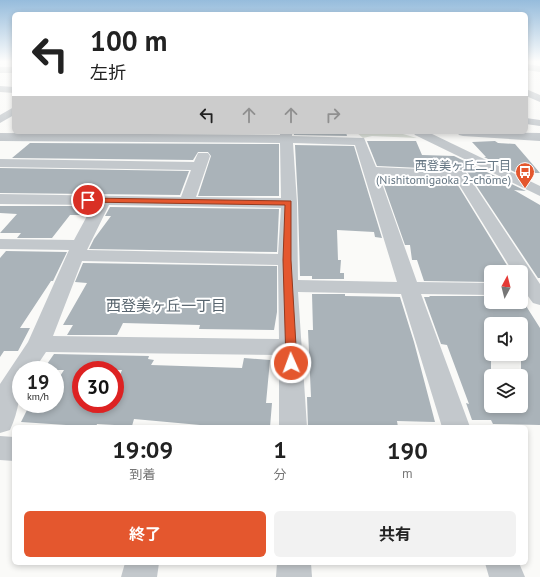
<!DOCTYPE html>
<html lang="ja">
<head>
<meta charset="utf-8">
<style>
  body { margin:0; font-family:"PT Sans","Noto Sans JP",sans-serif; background:#f2f2f2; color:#222; height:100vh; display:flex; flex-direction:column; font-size:15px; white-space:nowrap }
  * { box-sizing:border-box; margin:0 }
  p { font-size:13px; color:#767676 }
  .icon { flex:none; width:22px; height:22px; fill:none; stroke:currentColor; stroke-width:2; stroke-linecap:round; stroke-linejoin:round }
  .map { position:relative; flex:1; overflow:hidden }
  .drawer { position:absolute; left:12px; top:425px; width:516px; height:140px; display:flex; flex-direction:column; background:#fff; border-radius:6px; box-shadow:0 2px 6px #0003 }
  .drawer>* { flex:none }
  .guide { position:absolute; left:12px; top:12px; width:516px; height:122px; border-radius:6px; box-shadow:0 2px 6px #0003; background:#fff; color:#222; overflow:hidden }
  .needle { width:26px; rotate:7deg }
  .fabs { position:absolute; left:484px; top:265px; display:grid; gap:8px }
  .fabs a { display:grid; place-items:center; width:44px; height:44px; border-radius:6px; background:#fff; box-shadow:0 2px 6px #0003; font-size:20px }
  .speed { position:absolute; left:12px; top:361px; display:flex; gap:8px; font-size:20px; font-weight:700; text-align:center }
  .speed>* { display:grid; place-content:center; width:52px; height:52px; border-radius:50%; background:#fff; box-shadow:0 2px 6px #0003; line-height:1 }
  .speed small { font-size:10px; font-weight:400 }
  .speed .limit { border:6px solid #d22; background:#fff; color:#111 }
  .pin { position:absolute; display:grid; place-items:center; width:34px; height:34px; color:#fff; margin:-17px; border:2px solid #fff; border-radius:50%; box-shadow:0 1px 4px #0007 }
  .me { position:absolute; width:44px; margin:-22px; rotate:358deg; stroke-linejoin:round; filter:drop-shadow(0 0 3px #0008) }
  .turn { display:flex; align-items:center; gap:14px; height:84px; padding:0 12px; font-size:18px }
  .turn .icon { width:52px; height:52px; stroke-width:2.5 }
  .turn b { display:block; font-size:28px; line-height:34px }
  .lanes { display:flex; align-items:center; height:38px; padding:0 12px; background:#0003; justify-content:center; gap:20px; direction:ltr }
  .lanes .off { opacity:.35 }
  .eta { display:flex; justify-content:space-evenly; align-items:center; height:68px; text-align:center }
  .eta b { font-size:24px; font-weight:700; line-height:28px }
  .button { display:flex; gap:8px; margin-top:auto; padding:8px 12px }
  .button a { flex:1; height:46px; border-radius:6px; background:#e4572e; color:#fff; font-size:16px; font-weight:700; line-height:46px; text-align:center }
  .button a+a { background:#f2f2f2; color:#222 }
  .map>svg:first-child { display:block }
</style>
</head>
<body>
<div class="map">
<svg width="540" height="577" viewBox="0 0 540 577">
  <rect width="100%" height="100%" fill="#fafaf8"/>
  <polygon fill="#dadfd7" points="356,132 396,132 417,138 372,136 363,138"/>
  <g fill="#aab3b9" fill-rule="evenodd">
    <polygon points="70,132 278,132 278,133"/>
    <polygon points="294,132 346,132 347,136 294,135"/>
    <polygon points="367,141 416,141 422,155 454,156 526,191 514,190 540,205 540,278 538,278 466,170 377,166"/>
    <polygon points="495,141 498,143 515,144 540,173 518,173 519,174 484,157 486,157 472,142"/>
    <polygon points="30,143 279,144 279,196 198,196 211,156 208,152 198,152 193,160 12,158"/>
    <polygon points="295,145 354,146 382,238 375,237 374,232 337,230 338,260 341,260 340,273 344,273 344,279 312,279 312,276 300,276 298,203"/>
    <polygon points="0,168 189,171 180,195 0,193"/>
    <polygon points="381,177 454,179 511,272 491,272 491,282 424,281 417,260 412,260 410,245 405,245"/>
    <polygon points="0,206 90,206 86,215 70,215 52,238 17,238 21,233 0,233 17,214 0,213"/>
    <polygon points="110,207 279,209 277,252 89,249 94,239 111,216 105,216"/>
    <polygon points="6,251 67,252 53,281 51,281 20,328 30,328 18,351 4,351 0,357 0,258"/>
    <polygon points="83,263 277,266 277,312 274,330 199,329 200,325 123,323 117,335 67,335 73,325 63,325 87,283 75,282"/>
    <polygon points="312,294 345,294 345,296 400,297 414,342 435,422 397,421 398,427 308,427 307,397 311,397 308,330 313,330"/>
    <path d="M429,296H491V302H521V298L540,328V425L493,424L491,420H472L466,403L469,404L447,345L441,344L424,297H430ZM491,324H521V406H491Z"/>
    <path d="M54,354L149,356L148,359L154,360L151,365L242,368L244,358L270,360L266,403H272L270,427L233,425V427H222L134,419L132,426L97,424L96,427L21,422L30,404H55V384L64,370H43ZM81,370H122L115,387V404H81Z"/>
  </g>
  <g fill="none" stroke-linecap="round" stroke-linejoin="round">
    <g fill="#c3c8cc" fill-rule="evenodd">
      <polygon points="526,64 540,66 540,72 526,70"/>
      <rect x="0" y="67" width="14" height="6"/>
      <polygon points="0,86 14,87 14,93 0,92"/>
      <polygon points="526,89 540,95 540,102 526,96"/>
      <polygon points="14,107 14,115 0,123 0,115"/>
      <polygon points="526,118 540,120 540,126 526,124"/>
      <path d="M280,132H292V136L364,138L376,167L465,171L540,284V305L533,303C525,292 521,287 521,272H513L455,178L379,175L417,282L491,283V295L421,294L470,427H442L401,294L298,292L307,427H279V355L46,352L34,370H21C21,391 19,411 10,430L0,433V384L28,342L69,250L0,249V239L74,240L93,205L0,204V194L181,197L191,170L0,167V159L194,162L198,153H208L210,156L196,197L281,198L280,143L0,141V133L280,135ZM293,143L355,145L397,282L298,280L297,203ZM109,205L281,208L278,254L87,250ZM82,261L278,265L279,339L53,336Z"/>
      <polygon points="413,132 428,132 540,186 540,196 415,135"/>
      <polygon points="457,132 540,133 540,141 463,136 459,135"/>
      <polygon points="0,436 14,437 14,461 0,460"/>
      <polygon points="125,563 159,563 157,577 121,577"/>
      <polygon points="277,563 311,563 312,577 276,577"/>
      <polygon points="485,563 519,563 525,577 489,577"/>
    </g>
  </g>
  <linearGradient id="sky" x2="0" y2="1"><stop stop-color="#96bcdc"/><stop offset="0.43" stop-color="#fdfdfc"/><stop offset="1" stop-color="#fdfdfc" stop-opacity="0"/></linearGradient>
  <rect width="540" height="143" fill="url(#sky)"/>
  <polygon fill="#e4572e" stroke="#94391e" points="88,198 291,201 291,260 297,363 295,366 287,366 286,363 283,260 285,205 85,202 85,199"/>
  <defs>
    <symbol id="bus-pin" viewBox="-11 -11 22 30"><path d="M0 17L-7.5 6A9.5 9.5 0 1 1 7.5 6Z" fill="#e4572e" stroke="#fff"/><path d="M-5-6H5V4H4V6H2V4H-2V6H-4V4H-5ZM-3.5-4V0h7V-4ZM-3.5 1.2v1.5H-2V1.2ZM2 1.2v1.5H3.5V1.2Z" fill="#fff"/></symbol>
  </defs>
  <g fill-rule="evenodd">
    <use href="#bus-pin" x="514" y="161" width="22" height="30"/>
  </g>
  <g text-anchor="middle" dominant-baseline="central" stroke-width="4" stroke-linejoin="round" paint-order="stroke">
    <g font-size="12" fill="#657683" stroke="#fff" text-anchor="end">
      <text x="511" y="165">西登美ヶ丘二丁目<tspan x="511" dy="14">(Nishitomigaoka 2-chōme)</tspan></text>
    </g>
    <g font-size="15" fill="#57646e" stroke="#fff">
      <text x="166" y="305">西登美ヶ丘一丁目</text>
    </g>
  </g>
</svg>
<div class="fabs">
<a><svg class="needle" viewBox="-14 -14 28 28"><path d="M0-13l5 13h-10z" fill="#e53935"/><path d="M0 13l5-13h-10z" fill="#767676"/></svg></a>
<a><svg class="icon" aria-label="sound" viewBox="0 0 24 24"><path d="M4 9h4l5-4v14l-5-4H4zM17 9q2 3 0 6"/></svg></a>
<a><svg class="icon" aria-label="layers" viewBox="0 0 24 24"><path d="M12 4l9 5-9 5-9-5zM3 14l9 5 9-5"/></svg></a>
</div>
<div class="speed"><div>19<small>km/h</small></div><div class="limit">30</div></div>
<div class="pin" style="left:88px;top:200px;background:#d93025"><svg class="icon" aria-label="arrive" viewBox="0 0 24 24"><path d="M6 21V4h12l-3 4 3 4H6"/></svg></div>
<svg class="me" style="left:291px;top:363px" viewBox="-20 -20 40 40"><circle r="17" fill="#e4572e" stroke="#fff" stroke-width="3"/><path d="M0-11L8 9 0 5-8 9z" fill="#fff"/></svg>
<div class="guide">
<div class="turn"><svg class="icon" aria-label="left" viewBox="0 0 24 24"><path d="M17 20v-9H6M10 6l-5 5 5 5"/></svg><div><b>100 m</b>左折</div></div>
<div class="lanes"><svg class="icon" aria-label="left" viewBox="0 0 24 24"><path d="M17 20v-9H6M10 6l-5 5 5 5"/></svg><svg class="icon off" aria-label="ahead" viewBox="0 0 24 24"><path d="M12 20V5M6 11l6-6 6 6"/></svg><svg class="icon off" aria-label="ahead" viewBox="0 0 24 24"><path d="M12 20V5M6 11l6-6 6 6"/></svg><svg class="icon off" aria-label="right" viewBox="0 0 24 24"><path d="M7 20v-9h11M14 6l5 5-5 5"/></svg></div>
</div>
<section class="drawer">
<div class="eta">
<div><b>19:09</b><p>到着</p></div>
<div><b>1</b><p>分</p></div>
<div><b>190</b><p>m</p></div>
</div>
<div class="button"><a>終了</a><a>共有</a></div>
</section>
</div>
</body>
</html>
